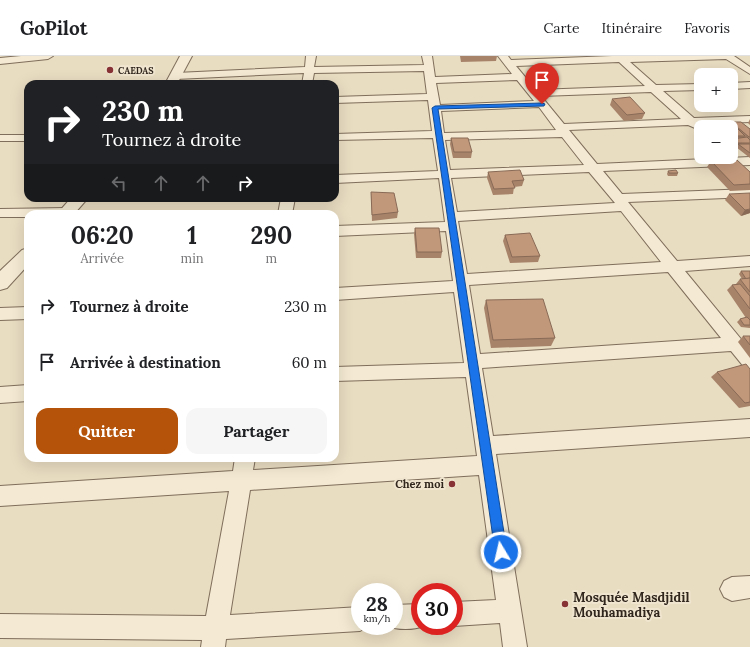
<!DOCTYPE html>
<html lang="fr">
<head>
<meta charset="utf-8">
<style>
  body { margin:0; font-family:Lora,serif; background:#f6f6f6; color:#202124; height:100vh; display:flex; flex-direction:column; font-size:15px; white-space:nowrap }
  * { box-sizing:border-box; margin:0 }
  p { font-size:13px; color:#757577 }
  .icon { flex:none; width:22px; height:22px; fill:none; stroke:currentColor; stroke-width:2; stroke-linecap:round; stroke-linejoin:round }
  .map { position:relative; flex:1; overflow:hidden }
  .drawer { position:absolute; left:24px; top:154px; width:315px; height:252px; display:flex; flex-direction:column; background:#fff; border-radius:12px; box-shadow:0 4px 16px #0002 }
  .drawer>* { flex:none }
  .top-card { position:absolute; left:24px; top:24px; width:315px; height:122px; border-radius:12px; box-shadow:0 4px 16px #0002; background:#202124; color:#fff; overflow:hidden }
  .tools { position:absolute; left:694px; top:12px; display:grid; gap:8px }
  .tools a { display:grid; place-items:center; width:44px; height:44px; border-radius:8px; background:#fff; box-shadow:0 4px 16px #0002; font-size:20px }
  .speed { position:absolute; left:351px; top:527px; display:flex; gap:8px; font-size:20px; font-weight:700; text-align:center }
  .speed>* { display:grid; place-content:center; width:52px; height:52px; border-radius:50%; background:#fff; box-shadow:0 4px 16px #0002; line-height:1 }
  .speed small { font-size:10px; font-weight:400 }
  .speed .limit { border:6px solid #d22; background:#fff; color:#111 }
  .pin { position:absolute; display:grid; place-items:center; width:34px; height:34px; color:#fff; margin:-41px -17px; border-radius:50% 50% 50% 0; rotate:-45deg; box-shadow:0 0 4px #0007 }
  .pin .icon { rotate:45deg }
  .me { position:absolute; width:44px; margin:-22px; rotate:351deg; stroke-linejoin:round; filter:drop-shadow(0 0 3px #0008) }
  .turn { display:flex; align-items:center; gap:14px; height:84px; padding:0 12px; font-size:18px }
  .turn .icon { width:52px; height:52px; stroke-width:2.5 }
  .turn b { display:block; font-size:28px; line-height:34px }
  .lanes { display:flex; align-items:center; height:38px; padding:0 12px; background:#0003; justify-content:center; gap:20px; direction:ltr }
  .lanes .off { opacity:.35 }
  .eta { display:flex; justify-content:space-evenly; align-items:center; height:68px; text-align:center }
  .eta b { font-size:24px; font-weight:700; line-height:28px }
  .button { display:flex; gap:8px; margin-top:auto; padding:8px 12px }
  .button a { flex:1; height:46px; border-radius:12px; background:#b45309; color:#fff; font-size:16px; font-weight:700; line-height:46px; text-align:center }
  .button a+a { background:#f6f6f6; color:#202124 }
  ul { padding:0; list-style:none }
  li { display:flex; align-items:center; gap:12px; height:56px; padding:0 12px }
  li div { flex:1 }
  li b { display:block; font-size:15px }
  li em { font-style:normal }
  header { display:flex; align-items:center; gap:24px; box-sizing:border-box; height:56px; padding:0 20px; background:#fff; border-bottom:1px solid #e0e0e0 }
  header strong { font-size:19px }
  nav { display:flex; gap:22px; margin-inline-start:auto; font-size:14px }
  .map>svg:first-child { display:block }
</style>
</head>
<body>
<header>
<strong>GoPilot</strong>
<nav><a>Carte</a><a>Itinéraire</a><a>Favoris</a></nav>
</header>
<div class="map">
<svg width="750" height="591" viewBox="0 0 750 591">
  <rect width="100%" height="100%" fill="#e8dcc1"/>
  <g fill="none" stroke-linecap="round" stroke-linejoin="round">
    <defs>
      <g id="minor">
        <polygon points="21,0 53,0 48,3 0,8 0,2"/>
        <path d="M306,0H316L314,11L424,9L422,0H432L435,21L512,18L498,0H508L511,4L612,0H734L750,11V18L726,3L630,6L656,29L701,28V34L663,35L694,62L750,60V66L700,68L699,71L695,72L688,69L569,74L597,108L750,101V109L603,115L622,138L750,133V141L628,146L677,205L750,200V210L685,215L750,294V313L744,311L731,295L482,312L493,380L750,363V381L496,398L527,591H503L500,567L454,570V546L496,544L479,419L250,434L230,559L360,551V570H369L360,575L226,583L225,591H201L202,584L0,582V558L206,560L229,435L0,450V430L233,415L235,402H255L253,414L477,400L466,321L335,325V311L464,307L454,236L335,244V232L453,225L446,175L335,180V170L445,166L439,122L335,127V119L438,115L433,82L335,84V78L432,75L428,44L335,47V41L427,38L424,15L314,17L312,28H302L304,17L176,23L171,20L176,17L305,11ZM619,6L645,30L536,34L516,10ZM517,24L534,45L440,49L436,27ZM651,36L681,63L564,68L541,40ZM539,51L556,74L444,77L441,55ZM562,81L584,109L450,114L445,84ZM589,116L615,147L457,156L451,122ZM621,155L661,206L467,218L458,165ZM668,216L721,282L480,298L469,229Z"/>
        <polygon points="750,26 750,32 731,33 731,27"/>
        <rect x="0" y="79" width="28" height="6"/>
        <polygon points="281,142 295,142 292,158 278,158"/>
        <polygon points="67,152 72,153 74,156 72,158 28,158 28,161 0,161 0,153"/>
        <polygon points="28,251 28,263 0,264 0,252"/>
        <polygon points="28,329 28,345 0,347 0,331"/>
        <polygon points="750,520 750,542 732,545 724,541 720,533 724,525 732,521"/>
        <path d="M420,548V570H424C414,574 397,574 387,570H394V549Z"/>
      </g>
      <g id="tertiary">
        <polygon points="180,0 192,0 177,28 165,28"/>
        <polygon points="71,142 88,142 74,158 57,158"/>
        <polygon points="28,192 28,209 7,232 0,234 0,215 22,194"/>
      </g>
    </defs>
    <use href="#minor" stroke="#7f6e5b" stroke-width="2"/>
    <use href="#tertiary" stroke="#7f6e5b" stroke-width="2"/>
    <use href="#minor" fill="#f4ead3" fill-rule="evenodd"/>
    <use href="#tertiary" fill="#f4ead3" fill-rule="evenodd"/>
  </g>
  <g fill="#a7836a">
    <polygon points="460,0 497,0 496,5 461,6"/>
    <polygon points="612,43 645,57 642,63 624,65 610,49"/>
    <polygon points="750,63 750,69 748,67"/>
    <polygon points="731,66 750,73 750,102 736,91 737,90 734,90 731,87 731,85 733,83 731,81 731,73 734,72 729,69"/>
    <polygon points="706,67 719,71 705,71 705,70"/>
    <polygon points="451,82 472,96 471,102 453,102 450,88"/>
    <polygon points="711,105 750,116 750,134 730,135 707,111"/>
    <polygon points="668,115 678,117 677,120 668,120 667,118"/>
    <polygon points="488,116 524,124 522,130 514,131 513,138 493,139 487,122"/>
    <polygon points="371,136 398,156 397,162 372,165"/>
    <polygon points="729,138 750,157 741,160 725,144"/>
    <polygon points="415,172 442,196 441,202 416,202 414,178"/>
    <polygon points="505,179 540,200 538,206 510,207 503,185"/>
    <polygon points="741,215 750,215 750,272 741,271 737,266 740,263 746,262 727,234 732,229 736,228 740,223 742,223 739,218"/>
    <polygon points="486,244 555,282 551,290 491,292 484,252"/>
    <polygon points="743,280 750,280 750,302 738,286"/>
    <polygon points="750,313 750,350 739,352 711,321 717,316"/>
  </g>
  <polygon fill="#886a56" points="750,153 750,157 741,160 745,154"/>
  <g fill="#c2987b" stroke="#886a56">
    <polygon points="630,41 645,57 627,59 612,43"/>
    <polygon points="712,65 719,71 710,71 706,67"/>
    <polygon points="731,66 741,66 750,73 750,81 749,81"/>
    <polygon points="737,72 745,80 735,80 731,76 731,73"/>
    <polygon points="747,81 750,84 750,87 736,87 732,83"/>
    <polygon points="451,82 468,82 472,96 454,96"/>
    <polygon points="738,88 750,88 750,97"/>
    <polygon points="737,104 750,116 750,128 734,129 711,105"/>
    <polygon points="520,114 524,124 512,125 515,132 494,133 488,116"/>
    <polygon points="676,114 678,117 669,117 668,115"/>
    <polygon points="371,136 394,137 398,156 372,159"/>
    <polygon points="750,137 750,153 745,154 729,138"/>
    <polygon points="415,172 439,172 442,196 417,196"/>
    <polygon points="530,177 540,200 512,201 505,179"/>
    <polygon points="741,215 750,215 750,222 746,223"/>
    <polygon points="750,222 750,236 740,223"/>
    <polygon points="740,228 750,240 750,253 732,229"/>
    <polygon points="543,243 555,282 493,284 486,244"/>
    <polygon points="747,261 750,264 750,269 744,269 740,263"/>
    <polygon points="743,280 750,280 750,289"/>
    <polygon points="746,308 750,313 750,346 745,347 717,316"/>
  </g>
  <polygon fill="#1a73e8" stroke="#114b97" points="542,47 545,48 544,50 438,53 507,496 505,500 501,502 497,500 495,496 432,52 435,50"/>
  <g fill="#873234" stroke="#f0e6d0" stroke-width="1.5">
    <circle cx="110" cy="14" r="4"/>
    <circle cx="452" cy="428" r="4"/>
    <circle cx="565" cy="548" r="4"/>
  </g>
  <g text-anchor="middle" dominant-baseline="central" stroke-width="4" stroke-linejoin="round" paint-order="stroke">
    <g font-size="9" font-weight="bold" fill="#31261d" stroke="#f0e6d0" text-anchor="start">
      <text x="118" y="14">CAEDAS</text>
    </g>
    <g font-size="11" font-weight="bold" fill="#31261d" stroke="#f0e6d0" text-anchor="end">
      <text x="444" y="428">Chez moi</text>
    </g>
    <g font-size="13" font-weight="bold" fill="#31261d" stroke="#f0e6d0" text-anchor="start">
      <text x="573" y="541">Mosquée Masdjidil<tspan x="573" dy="15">Mouhamadiya</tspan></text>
    </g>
  </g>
</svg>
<div class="tools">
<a>+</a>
<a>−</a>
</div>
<div class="speed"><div>28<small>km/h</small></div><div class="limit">30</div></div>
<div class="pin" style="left:542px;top:48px;background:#d93025"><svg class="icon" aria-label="arrive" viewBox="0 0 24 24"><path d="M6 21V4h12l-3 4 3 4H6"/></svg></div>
<svg class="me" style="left:501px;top:496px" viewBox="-20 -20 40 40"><circle r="17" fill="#1a73e8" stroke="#fff" stroke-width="3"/><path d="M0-11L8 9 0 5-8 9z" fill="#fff"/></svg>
<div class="top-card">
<div class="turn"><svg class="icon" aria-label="right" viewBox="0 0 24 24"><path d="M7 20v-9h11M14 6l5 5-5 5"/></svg><div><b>230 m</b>Tournez à droite</div></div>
<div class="lanes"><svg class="icon off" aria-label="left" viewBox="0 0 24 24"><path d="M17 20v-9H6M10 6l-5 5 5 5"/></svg><svg class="icon off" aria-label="ahead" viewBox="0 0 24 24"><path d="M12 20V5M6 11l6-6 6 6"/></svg><svg class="icon off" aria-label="ahead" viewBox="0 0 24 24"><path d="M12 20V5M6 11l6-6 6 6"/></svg><svg class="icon" aria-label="right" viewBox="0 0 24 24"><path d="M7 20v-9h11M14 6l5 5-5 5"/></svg></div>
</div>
<section class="drawer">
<div class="eta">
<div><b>06:20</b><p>Arrivée</p></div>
<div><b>1</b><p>min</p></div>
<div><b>290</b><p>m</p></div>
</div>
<ul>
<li><svg class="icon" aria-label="right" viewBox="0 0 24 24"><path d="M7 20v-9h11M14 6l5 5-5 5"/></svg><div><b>Tournez à droite</b></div><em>230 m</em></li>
<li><svg class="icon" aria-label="arrive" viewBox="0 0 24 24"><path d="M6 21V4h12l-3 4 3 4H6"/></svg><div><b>Arrivée à destination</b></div><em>60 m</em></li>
</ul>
<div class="button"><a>Quitter</a><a>Partager</a></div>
</section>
</div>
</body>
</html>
